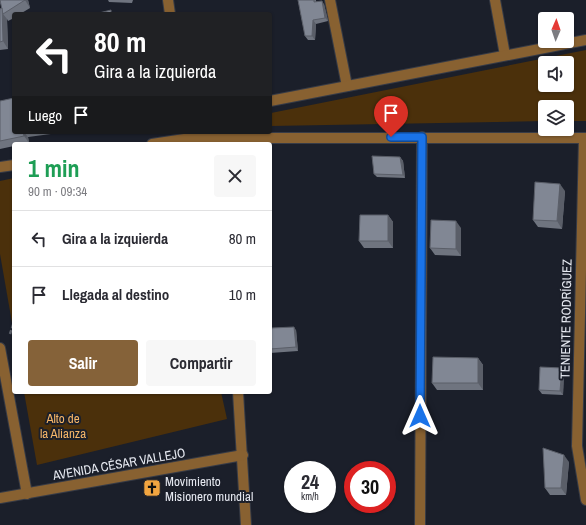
<!DOCTYPE html>
<html lang="es">
<head>
<meta charset="utf-8">
<style>
  body { margin:0; font-family:"Archivo Narrow",sans-serif; background:#f7f7f7; color:#2b2b33; height:100vh; display:flex; flex-direction:column; font-size:15px; white-space:nowrap }
  * { box-sizing:border-box; margin:0 }
  p { font-size:13px; color:#7c7c81 }
  .icon { flex:none; width:22px; height:22px; fill:none; stroke:currentColor; stroke-width:2; stroke-linecap:round; stroke-linejoin:round }
  .map { position:relative; flex:1; overflow:hidden }
  .side { position:absolute; left:12px; top:142px; width:260px; height:252px; display:flex; flex-direction:column; background:#fff; border-radius:4px; box-shadow:0 1px 3px #0004 }
  .side>* { flex:none }
  .guide { position:absolute; left:12px; top:12px; width:260px; height:122px; border-radius:4px; box-shadow:0 1px 3px #0004; background:#202124; color:#fff; overflow:hidden }
  .needle { width:26px; rotate:2deg }
  .buttons { position:absolute; left:538px; top:12px; display:grid; gap:8px }
  .buttons a { display:grid; place-items:center; width:36px; height:36px; border-radius:4px; background:#fff; box-shadow:0 1px 3px #0004; font-size:20px }
  .speed { position:absolute; left:284px; top:461px; display:flex; gap:8px; font-size:20px; font-weight:700; text-align:center }
  .speed>* { display:grid; place-content:center; width:52px; height:52px; border-radius:50%; background:#fff; box-shadow:0 1px 3px #0004; line-height:1 }
  .speed small { font-size:10px; font-weight:400 }
  .speed .limit { border:6px solid #d22; background:#fff; color:#111 }
  .pin { position:absolute; display:grid; place-items:center; width:34px; height:34px; color:#fff; margin:-41px -17px; border-radius:50% 50% 50% 0; rotate:-45deg; box-shadow:0 0 4px #0007 }
  .pin .icon { rotate:45deg }
  .me { position:absolute; width:44px; margin:-22px; rotate:0deg; stroke-linejoin:round; filter:drop-shadow(0 0 3px #0008) }
  .turn { display:flex; align-items:center; gap:14px; height:84px; padding:0 16px; font-size:18px }
  .turn .icon { width:52px; height:52px; stroke-width:2.5 }
  .turn b { display:block; font-size:28px; line-height:34px }
  .then { display:flex; align-items:center; height:38px; padding:0 16px; background:#0003; gap:8px; font-size:15px }
  .round { display:grid; place-items:center; flex:none; width:42px; height:42px; border-radius:4px; background:#f7f7f7 }
  .head { display:flex; align-items:center; justify-content:space-between; height:68px; padding:0 16px }
  h1 { font-size:24px; font-weight:700; line-height:30px; color:#1e9e55 }
  .primary-button { display:flex; gap:8px; margin-top:auto; padding:8px 16px }
  .primary-button a { flex:1; height:46px; border-radius:4px; background:#856239; color:#fff; font-size:16px; font-weight:700; line-height:46px; text-align:center }
  .primary-button a+a { background:#f7f7f7; color:#2b2b33 }
  ul { padding:0; list-style:none }
  li { display:flex; align-items:center; gap:12px; height:56px; padding:0 16px; border-top:1px solid #e1e1e2 }
  li div { flex:1 }
  li b { display:block; font-size:15px }
  li em { font-style:normal }
  .map>svg:first-child { display:block }
</style>
</head>
<body>
<div class="map">
<svg width="586" height="525" viewBox="0 0 586 525">
  <rect width="100%" height="100%" fill="#1b1f2a"/>
  <g fill="#4b300b" fill-rule="evenodd">
    <path d="M586,50V121H567V107H545V121L271,126V113ZM545,63H567V85H545Z"/>
    <polygon points="14,178 14,334 0,254 0,181"/>
    <polygon points="24,392 221,392 227,419 37,465"/>
  </g>
  <g fill="none" stroke-linecap="round" stroke-linejoin="round">
    <defs>
      <g id="minor">
        <polyline points="168,0 170,14"/>
        <polyline points="330,0 347,86"/>
        <polyline points="495,0 505,55"/>
        <polyline points="270,101 586,40"/>
        <polyline points="584,138 577,446 586,500"/>
        <polyline points="152,144 191,138 586,138"/>
        <polyline points="0,167 14,165"/>
        <polyline points="0,348 27,494"/>
        <polyline points="238,392 246,525"/>
        <polyline points="0,498 243,455"/>
        <polyline points="420,525 422,137"/>
      </g>
    </defs>
    <use href="#minor" stroke="#373b46" stroke-width="12"/>
    <polyline stroke="#5e626c" stroke-width="2.5" stroke-dasharray="4 2" stroke-linecap="butt" points="10,334 14,322"/>
    <use href="#minor" stroke="#886131" stroke-width="10"/>
  </g>
  <g fill="#6f747f">
    <polygon points="28,0 30,8 20,14 14,14 14,18 8,21 7,19 8,49 0,50 0,9 2,8 0,2"/>
    <polygon points="108,0 133,0 132,3 109,2"/>
    <polygon points="298,0 316,0 316,2 324,4 328,21 316,24 315,40 308,40 305,36"/>
    <polygon points="0,101 14,132 66,132 28,137 29,143 24,144 14,144 14,146 0,149"/>
    <polygon points="400,157 403,161 405,178 377,177 374,174"/>
    <polygon points="565,191 562,229 538,227 533,220"/>
    <polygon points="388,215 393,222 393,248 364,248 359,241"/>
    <polygon points="461,228 461,256 435,255 430,248"/>
    <polygon points="296,330 298,351 270,353 270,336"/>
    <polygon points="478,358 483,365 483,390 437,390 432,383"/>
    <polygon points="562,368 564,372 563,395 542,394 539,390"/>
    <polygon points="569,462 566,495 550,495 545,488"/>
  </g>
  <g fill="#5a5e68">
    <polygon points="25,0 28,0 30,8"/>
    <polygon points="322,1 324,4 328,21 325,18"/>
    <polygon points="2,8 3,14 7,19 8,49 3,41"/>
    <polygon points="313,20 316,24 315,40 312,36"/>
    <polygon points="23,132 24,132 28,137 29,143 24,136"/>
    <polygon points="400,157 403,161 405,178 403,175"/>
    <polygon points="560,184 565,191 562,229 557,221"/>
    <polygon points="388,215 393,222 393,248 388,241"/>
    <polygon points="456,221 461,228 461,256 456,249"/>
    <polygon points="294,327 296,330 298,351 296,347"/>
    <polygon points="478,358 483,365 483,390 478,383"/>
    <polygon points="562,368 564,372 563,395 560,391"/>
    <polygon points="564,455 569,462 566,495 561,488"/>
  </g>
  <g fill="#818794" stroke="#5a5e68">
    <polygon points="0,0 25,0 3,14"/>
    <polygon points="298,0 314,0 314,2 322,1 325,18 313,20 312,36 305,36"/>
    <polygon points="2,8 3,41 0,42 0,9"/>
    <polygon points="111,10 111,14 95,14"/>
    <polygon points="14,98 14,132 23,132 24,136 0,141 0,101"/>
    <polygon points="372,156 400,157 403,175 374,174"/>
    <polygon points="535,182 560,184 557,221 533,220"/>
    <polygon points="360,215 388,215 388,241 359,241"/>
    <polygon points="431,220 456,221 456,249 430,248"/>
    <polygon points="294,327 296,347 270,349 270,336 272,328"/>
    <polygon points="433,357 478,358 478,383 432,383"/>
    <polygon points="540,367 562,368 560,391 539,390"/>
    <polygon points="543,448 564,455 561,488 545,488"/>
  </g>
  <g fill="none" stroke-linecap="round" stroke-linejoin="round">
    <defs>
      <polyline id="route" points="391,137 422,137 420,416"/>
    </defs>
    <use href="#route" stroke="#114b97" stroke-width="10"/>
    <use href="#route" stroke="#1a73e8" stroke-width="7"/>
  </g>
  <defs>
    <symbol id="church-square" viewBox="-11 -11 22 22"><rect x="-9" y="-9" width="18" height="18" rx="4" fill="#f2a540" stroke="#1b1f2a"/><path d="M-1.2-6h2.4v3.5h3.3v2.4h-3.3V6h-2.4V-.1h-3.3v-2.4h3.3Z" fill="#111"/></symbol>
  </defs>
  <g fill-rule="evenodd">
    <use href="#church-square" x="142" y="478" width="20" height="20"/>
  </g>
  <g text-anchor="middle" dominant-baseline="central" stroke-width="4" stroke-linejoin="round" paint-order="stroke">
    <g font-size="13" fill="#e6e9f1" stroke="#1b1f2a">
      <text transform="translate(566 319) rotate(-89)">TENIENTE RODRÍGUEZ</text>
      <text transform="translate(119 464) rotate(-10)">AVENIDA CÉSAR VALLEJO</text>
    </g>
    <g font-size="13" fill="#f6b668" stroke="#1b1f2a">
      <text x="63" y="418">Alto de<tspan x="63" dy="15">la Alianza</tspan></text>
    </g>
    <g font-size="13" fill="#e6e9f1" stroke="#1b1f2a" text-anchor="start">
      <text x="165" y="481">Movimiento<tspan x="165" dy="15">Misionero mundial</tspan></text>
    </g>
  </g>
</svg>
<div class="buttons">
<a><svg class="needle" viewBox="-14 -14 28 28"><path d="M0-13l5 13h-10z" fill="#e53935"/><path d="M0 13l5-13h-10z" fill="#7c7c81"/></svg></a>
<a><svg class="icon" aria-label="sound" viewBox="0 0 24 24"><path d="M4 9h4l5-4v14l-5-4H4zM17 9q2 3 0 6"/></svg></a>
<a><svg class="icon" aria-label="layers" viewBox="0 0 24 24"><path d="M12 4l9 5-9 5-9-5zM3 14l9 5 9-5"/></svg></a>
</div>
<div class="speed"><div>24<small>km/h</small></div><div class="limit">30</div></div>
<div class="pin" style="left:391px;top:137px;background:#d93025"><svg class="icon" aria-label="arrive" viewBox="0 0 24 24"><path d="M6 21V4h12l-3 4 3 4H6"/></svg></div>
<svg class="me" style="left:420px;top:416px" viewBox="-20 -20 40 40"><path d="M0-17L14 15 0 8-14 15z" fill="#1a73e8" stroke="#fff" stroke-width="4"/></svg>
<div class="guide">
<div class="turn"><svg class="icon" aria-label="left" viewBox="0 0 24 24"><path d="M17 20v-9H6M10 6l-5 5 5 5"/></svg><div><b>80 m</b>Gira a la izquierda</div></div>
<div class="then">Luego<svg class="icon" aria-label="arrive" viewBox="0 0 24 24"><path d="M6 21V4h12l-3 4 3 4H6"/></svg></div>
</div>
<section class="side">
<div class="head"><div><h1>1 min</h1><p>90 m · 09:34</p></div><a class="round"><svg class="icon" aria-label="close" viewBox="0 0 24 24"><path d="M6 6l12 12M18 6L6 18"/></svg></a></div>
<ul>
<li><svg class="icon" aria-label="left" viewBox="0 0 24 24"><path d="M17 20v-9H6M10 6l-5 5 5 5"/></svg><div><b>Gira a la izquierda</b></div><em>80 m</em></li>
<li><svg class="icon" aria-label="arrive" viewBox="0 0 24 24"><path d="M6 21V4h12l-3 4 3 4H6"/></svg><div><b>Llegada al destino</b></div><em>10 m</em></li>
</ul>
<div class="primary-button"><a>Salir</a><a>Compartir</a></div>
</section>
</div>
</body>
</html>
